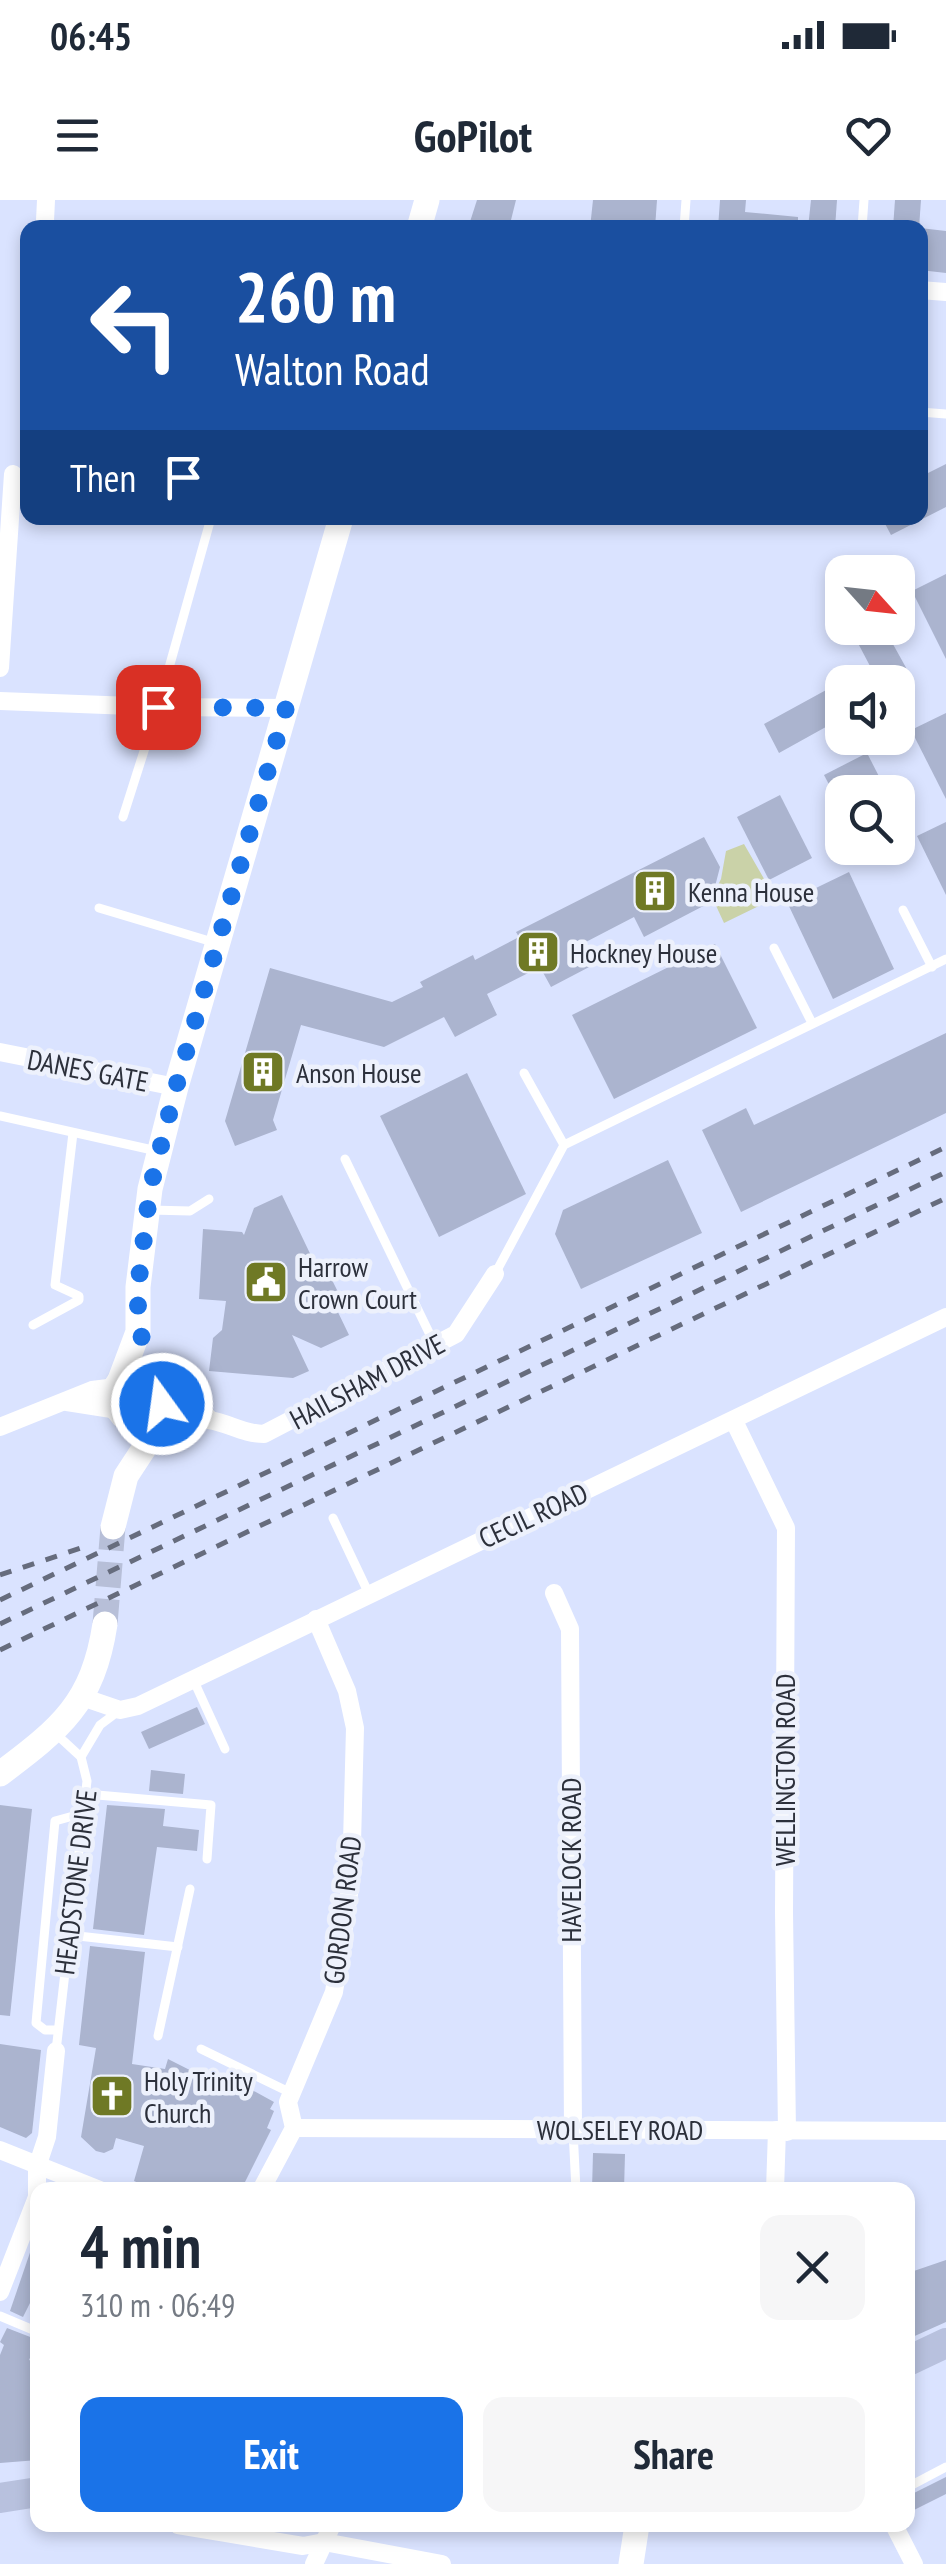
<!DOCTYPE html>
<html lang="en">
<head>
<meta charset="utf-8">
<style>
  body { margin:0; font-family:"PT Sans Narrow",sans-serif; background:#f6f6f7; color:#1f2937; height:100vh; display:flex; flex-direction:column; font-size:38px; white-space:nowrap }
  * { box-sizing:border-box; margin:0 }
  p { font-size:32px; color:#747a83 }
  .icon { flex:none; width:55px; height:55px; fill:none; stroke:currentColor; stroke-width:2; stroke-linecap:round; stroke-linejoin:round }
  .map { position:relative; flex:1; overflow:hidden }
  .panel { position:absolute; left:30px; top:1982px; width:885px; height:350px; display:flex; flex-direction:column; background:#fff; border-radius:20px; box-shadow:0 5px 15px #0003 }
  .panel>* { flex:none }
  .hud { position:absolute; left:20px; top:20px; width:908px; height:305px; border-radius:20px; box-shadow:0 5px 15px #0003; background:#1a4fa0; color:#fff; overflow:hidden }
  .needle { width:65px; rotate:117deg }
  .tools { position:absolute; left:825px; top:355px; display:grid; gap:20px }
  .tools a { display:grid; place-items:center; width:90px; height:90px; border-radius:20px; background:#fff; box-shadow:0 5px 15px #0003; font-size:50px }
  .pin { position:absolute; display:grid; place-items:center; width:85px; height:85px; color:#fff; margin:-42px; border-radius:20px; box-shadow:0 5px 15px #0006 }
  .me { position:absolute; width:110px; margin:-55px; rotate:346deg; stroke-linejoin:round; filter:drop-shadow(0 0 8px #0008) }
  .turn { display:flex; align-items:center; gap:35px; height:210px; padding:0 50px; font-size:45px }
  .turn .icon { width:130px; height:130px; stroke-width:2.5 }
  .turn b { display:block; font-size:70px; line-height:85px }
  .then { display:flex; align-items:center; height:95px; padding:0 50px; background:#0003; gap:20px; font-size:38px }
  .round { display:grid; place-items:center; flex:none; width:105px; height:105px; border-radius:20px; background:#f6f6f7 }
  .head { display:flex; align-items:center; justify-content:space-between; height:170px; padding:0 50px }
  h1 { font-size:60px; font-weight:700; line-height:75px }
  .primary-button { display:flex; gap:20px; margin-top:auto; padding:20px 50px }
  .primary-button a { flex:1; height:115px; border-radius:20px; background:#1a73e8; color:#fff; font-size:40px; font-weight:700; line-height:115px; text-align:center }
  .primary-button a+a { background:#f6f6f7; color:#1f2937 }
  .status { display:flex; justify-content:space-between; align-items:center; height:70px; padding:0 50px; background:#fff; direction:ltr }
  .status svg { height:28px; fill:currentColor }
  header { display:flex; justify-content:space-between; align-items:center; height:130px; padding:0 50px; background:#fff; font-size:45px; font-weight:700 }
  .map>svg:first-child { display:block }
</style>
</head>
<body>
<div class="status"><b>06:45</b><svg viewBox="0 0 49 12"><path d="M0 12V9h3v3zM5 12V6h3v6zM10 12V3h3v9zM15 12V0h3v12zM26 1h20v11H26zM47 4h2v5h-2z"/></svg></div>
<header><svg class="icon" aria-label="menu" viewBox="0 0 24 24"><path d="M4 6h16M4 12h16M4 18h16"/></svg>GoPilot<svg class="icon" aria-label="heart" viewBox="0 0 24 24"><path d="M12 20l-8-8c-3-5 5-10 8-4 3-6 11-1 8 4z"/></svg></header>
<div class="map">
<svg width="946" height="2364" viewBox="0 0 946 2364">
  <rect width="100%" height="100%" fill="#dae3ff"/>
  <polygon fill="#cad2a8" points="744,644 775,698 724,723 712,697 721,679 726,651"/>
  <g fill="#abb4cf">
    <polygon points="477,0 516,0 509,28 468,28"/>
    <polygon points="593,0 657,0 655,28 590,28"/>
    <polygon points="720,0 746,0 745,12 798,17 798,28 718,28"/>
    <polygon points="811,0 837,0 835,28 808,28"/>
    <polygon points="895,0 921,0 919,28 893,28"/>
    <polygon points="920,28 946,31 946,73 920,70"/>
    <polygon points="946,264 946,307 891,335 882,318 920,318 920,277"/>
    <polygon points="946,374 946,459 912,391"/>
    <polygon points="850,428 884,428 914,482 842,482 842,518 779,553 764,524 870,466"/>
    <polygon points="946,513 946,599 911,530"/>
    <polygon points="867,553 887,592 833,592 824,575"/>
    <polygon points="780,595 812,658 769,680 737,617"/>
    <polygon points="946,622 946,695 917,636"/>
    <polygon points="704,637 720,667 711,702 644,737 634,717 582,744 593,765 551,787 540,767 487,794 497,815 455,837 444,817 384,847 301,825 273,920 277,930 235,946 225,921 270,768 392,802 423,787 420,782 473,755 475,760 519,737 516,732"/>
    <polygon points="849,672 894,769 833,799 787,702"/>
    <polygon points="715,744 757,828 614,899 572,815"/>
    <polygon points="946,833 946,913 741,1012 702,930 746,908 754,925"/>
    <polygon points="467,873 526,994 439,1037 380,916"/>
    <polygon points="668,960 702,1033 581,1089 555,1034 563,1010"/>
    <polygon points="282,995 316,1066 323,1062 343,1102 335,1106 349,1135 321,1148 292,1135 309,1171 293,1178 209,1171 213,1138 222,1130 226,1101 199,1099 203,1029 242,1032 244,1035 254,1008"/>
    <polygon points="197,1507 205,1524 149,1549 141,1532"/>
    <polygon points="151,1570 185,1574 183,1594 149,1591"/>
    <polygon points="0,1605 32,1609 10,1816 0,1815"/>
    <polygon points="107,1605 165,1609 163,1626 199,1630 197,1651 157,1647 144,1735 93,1729"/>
    <polygon points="90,1746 145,1752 132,1864 165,1869 168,1859 247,1899 252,1890 274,1902 270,1909 274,1911 267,1928 271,1930 241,1990 154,1990 134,1981 144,1946 116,1938 113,1949 104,1953 96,1951 81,1937 96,1848 79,1845"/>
    <polygon points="0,1844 41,1850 32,1933 26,1938 0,1927"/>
    <polygon points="593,1953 625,1954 624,1990 592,1990"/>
    <polygon points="35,2038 38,2087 23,2117 10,2111"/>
    <polygon points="946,2060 946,2122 908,2139 908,2073"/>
    <polygon points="7,2128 38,2140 29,2160 34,2162 30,2170 34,2217 38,2217 38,2260 0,2263 0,2155 4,2145 0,2142"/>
    <polygon points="946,2277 946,2294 908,2313 908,2296"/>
  </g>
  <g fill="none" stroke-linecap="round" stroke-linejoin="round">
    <polyline stroke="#b7bfd8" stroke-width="25" stroke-dasharray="25 12" stroke-linecap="butt" points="105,1424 113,1327"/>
    <g stroke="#fff" stroke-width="9">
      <polyline points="684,28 686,0"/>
      <polyline points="862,28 864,0"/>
      <polyline points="920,212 946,214"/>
      <polyline points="123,617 158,507 211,318"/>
      <polyline points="99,708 216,743"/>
      <polyline points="903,710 932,767"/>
      <polyline points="774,748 812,823"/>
      <polyline points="524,873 564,945"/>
      <polyline points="0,916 157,951"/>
      <polyline points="345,959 435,1145"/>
      <polyline points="150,1010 190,1011 209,999"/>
      <polyline points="495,1074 564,945 946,759"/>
      <polyline points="33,1125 79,1100 79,1096 55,1085 73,933"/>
      <polyline points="333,1318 369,1394"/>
      <polyline points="193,1479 225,1549"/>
      <polyline points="55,1533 81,1557 87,1581 56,1851"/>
      <polyline points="81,1557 100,1525 120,1510"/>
      <polyline points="86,1594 211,1605 207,1659"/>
      <polyline points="69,1735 178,1747"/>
      <polyline points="57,1830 45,1830 36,1823 55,1621 84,1613"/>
      <polyline points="158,1836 190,1689"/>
      <polyline points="201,1849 287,1891 288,1899"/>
      <polyline points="573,1930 576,1990"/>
      <polyline points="0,2116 38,2132"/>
      <polyline points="908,2287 946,2267"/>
    </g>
    <g stroke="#fff" stroke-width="18">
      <polyline points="45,21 46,0"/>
      <polyline points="920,90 946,92"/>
      <polyline points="0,468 13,274"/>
      <polyline points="0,501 158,507 286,508"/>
      <polyline points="0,852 176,887"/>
      <polyline points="159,1183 197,1205 210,1220"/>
      <polyline points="67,1202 118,1210"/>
      <path d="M160,1210C177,1216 191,1217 209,1220C229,1223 243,1234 264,1234L456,1134L495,1074"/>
      <polyline points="734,1221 786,1328 784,1712 787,1932"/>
      <polyline points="0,1227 92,1190 116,1187"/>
      <polyline points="554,1393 570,1429 573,1930"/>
      <polyline points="82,1497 120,1510 138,1506 946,1117"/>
      <polyline points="294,1928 946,1931"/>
      <polyline points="0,1950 100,1990"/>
      <polyline points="261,1990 294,1928 288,1902 334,1792 351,1681 355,1528 347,1491 316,1419"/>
      <polyline points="775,1990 777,1930"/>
      <polyline points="0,2092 37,1997 37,1967 47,1937 56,1851"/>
      <polyline points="178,2325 303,2346 324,2342 442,2364"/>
      <polyline points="894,2325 914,2364"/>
      <polyline points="314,2364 332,2325"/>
    </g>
    <g stroke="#fff" stroke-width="25">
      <polyline points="419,28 427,0"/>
      <polyline points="120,1180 138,1132 138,1087 150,989 176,887 341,318"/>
      <path d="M113,1327L126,1276L143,1250L163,1203C166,1149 87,1177 123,1216L146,1221L158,1212"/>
      <path d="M0,1574C61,1528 93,1503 105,1424"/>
      <polyline points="631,2364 637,2325"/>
    </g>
    <g stroke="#b8c1de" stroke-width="30">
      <polyline points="908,2161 946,2143"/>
      <polyline points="0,2298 38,2292"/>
    </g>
    <g stroke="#666c7d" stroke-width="5" stroke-dasharray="12 12" stroke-linecap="butt">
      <polyline points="0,1375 90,1345"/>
      <polyline points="0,1400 946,947"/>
      <polyline points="0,1424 946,972"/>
      <polyline points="0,1450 946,998"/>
    </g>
  </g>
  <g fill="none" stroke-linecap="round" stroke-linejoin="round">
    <polyline stroke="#1a73e8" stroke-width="18" stroke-dasharray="0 32.4" points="158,507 286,508 176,887 150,989 138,1087 138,1132 150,1148 155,1178 162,1190 162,1204"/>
  </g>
  <defs>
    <symbol id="building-square" viewBox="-11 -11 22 22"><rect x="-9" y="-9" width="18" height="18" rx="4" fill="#6f7925" stroke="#edf1fc"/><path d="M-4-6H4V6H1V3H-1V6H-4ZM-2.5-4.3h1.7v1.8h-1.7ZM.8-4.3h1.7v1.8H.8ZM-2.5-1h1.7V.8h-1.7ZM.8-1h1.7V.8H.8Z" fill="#fff"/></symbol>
    <symbol id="civic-square" viewBox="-11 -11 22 22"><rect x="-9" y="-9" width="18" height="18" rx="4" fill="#6f7925" stroke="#edf1fc"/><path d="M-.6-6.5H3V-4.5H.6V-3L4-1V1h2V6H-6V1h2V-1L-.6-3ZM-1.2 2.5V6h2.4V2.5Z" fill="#fff"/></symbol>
    <symbol id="church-square" viewBox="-11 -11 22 22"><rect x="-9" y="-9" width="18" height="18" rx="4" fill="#6f7925" stroke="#edf1fc"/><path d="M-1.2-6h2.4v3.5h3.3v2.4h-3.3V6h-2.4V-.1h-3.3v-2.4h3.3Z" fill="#fff"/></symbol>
  </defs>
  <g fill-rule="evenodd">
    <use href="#building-square" x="630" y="666" width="50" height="50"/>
    <use href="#building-square" x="513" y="727" width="50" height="50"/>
    <use href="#building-square" x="238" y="847" width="50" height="50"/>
    <use href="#civic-square" x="241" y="1057" width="50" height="50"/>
    <use href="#church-square" x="87" y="1871" width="50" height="50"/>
  </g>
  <g text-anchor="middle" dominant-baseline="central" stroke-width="9" stroke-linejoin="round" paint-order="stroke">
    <g font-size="28" fill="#2c303b" stroke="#edf1fc" text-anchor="start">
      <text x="688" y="691">Kenna House</text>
      <text x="570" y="752">Hockney House</text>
      <text x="296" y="872">Anson House</text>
      <text x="298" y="1066">Harrow<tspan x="298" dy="32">Crown Court</tspan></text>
      <text x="144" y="1880">Holy Trinity<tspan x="144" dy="32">Church</tspan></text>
    </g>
    <g font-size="28" fill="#2c303b" stroke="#edf1fc">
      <text transform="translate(88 870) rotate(11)">DANES GATE</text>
      <text transform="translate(367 1181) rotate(-28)">HAILSHAM DRIVE</text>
      <text transform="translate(533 1315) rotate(-25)">CECIL ROAD</text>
      <text transform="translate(784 1570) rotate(-90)">WELLINGTON ROAD</text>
      <text transform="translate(570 1660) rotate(-90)">HAVELOCK ROAD</text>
      <text transform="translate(75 1682) rotate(-83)">HEADSTONE DRIVE</text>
      <text transform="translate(342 1710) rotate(-83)">GORDON ROAD</text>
      <text x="620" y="1929">WOLSELEY ROAD</text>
    </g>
  </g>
</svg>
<div class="tools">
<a><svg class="needle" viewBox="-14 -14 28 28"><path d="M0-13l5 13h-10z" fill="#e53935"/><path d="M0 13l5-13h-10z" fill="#747a83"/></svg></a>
<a><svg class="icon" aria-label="sound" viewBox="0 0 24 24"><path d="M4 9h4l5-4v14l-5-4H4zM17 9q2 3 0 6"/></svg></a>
<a><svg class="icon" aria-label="search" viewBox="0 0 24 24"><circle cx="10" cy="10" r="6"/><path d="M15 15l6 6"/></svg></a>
</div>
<div class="pin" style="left:158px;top:507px;background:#d93025"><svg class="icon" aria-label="arrive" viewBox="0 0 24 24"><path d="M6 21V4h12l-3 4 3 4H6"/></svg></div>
<svg class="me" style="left:162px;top:1204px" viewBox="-20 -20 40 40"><circle r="17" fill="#1a73e8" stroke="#fff" stroke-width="3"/><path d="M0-11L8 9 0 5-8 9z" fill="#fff"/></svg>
<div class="hud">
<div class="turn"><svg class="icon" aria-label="left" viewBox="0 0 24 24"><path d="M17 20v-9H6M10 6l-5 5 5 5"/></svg><div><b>260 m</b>Walton Road</div></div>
<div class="then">Then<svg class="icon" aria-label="arrive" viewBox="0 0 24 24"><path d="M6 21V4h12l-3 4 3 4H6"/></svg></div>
</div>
<section class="panel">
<div class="head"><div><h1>4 min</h1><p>310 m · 06:49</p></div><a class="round"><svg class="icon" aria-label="close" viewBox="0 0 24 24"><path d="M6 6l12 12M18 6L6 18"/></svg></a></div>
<div class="primary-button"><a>Exit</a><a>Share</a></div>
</section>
</div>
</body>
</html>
